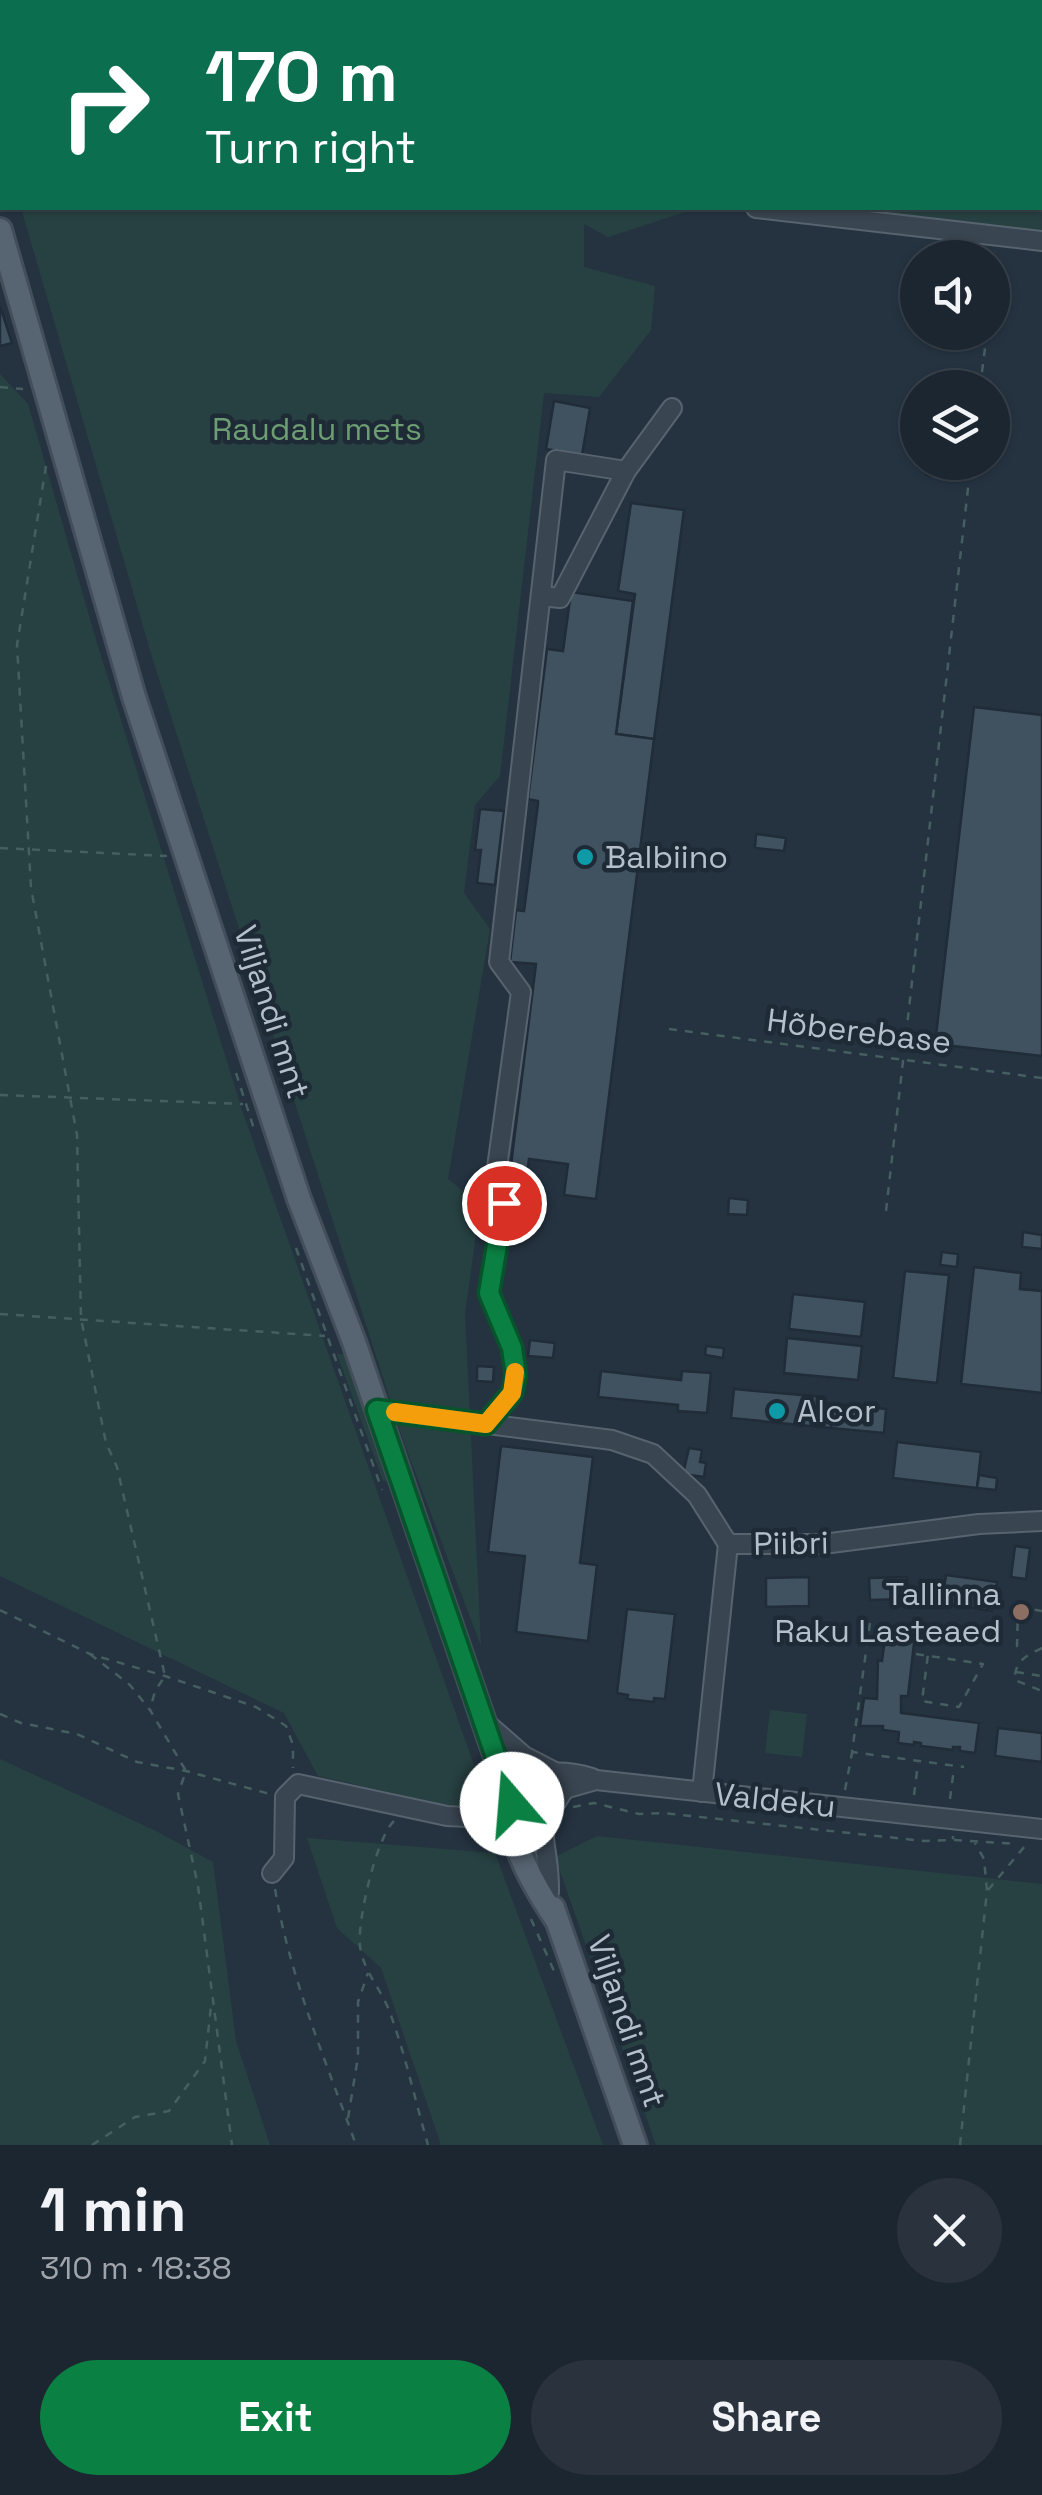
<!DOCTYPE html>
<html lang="en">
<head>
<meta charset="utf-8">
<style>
  body { margin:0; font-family:"Space Grotesk",sans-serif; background:#29323d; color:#f1f3f6; height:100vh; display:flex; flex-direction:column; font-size:38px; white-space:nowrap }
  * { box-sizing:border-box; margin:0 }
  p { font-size:32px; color:#a0a5ab }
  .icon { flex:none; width:55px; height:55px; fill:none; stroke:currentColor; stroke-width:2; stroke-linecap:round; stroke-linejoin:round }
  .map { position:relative; height:2145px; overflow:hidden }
  .panel { display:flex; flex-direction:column; background:#1c2631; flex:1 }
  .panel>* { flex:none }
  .banner { position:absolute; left:0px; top:0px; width:1042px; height:210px; box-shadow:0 2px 8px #0004,0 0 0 2px #3a434d; background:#0b6e4f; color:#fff; overflow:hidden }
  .controls { position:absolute; left:900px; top:240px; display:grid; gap:20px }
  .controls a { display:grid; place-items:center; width:110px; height:110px; border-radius:50%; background:#1c2631; box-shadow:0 2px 8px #0004,0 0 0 2px #3a434d; font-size:50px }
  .pin { position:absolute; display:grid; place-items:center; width:85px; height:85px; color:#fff; margin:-42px; border:5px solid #fff; border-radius:50%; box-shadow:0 2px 10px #0007 }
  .me { position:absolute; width:110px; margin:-55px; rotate:342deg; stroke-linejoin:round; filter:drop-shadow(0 0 8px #0008) }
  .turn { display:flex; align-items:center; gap:35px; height:210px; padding:0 40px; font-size:45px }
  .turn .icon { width:130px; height:130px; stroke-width:2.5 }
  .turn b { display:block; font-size:70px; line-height:85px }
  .round { display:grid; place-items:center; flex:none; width:105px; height:105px; border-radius:52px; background:#29323d }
  .summary { display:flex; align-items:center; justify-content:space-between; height:170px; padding:0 40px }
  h1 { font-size:60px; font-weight:700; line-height:75px }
  .cta { display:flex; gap:20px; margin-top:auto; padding:20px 40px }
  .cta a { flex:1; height:115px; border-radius:60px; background:#0b8043; color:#fff; font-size:40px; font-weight:700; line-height:115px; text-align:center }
  .cta a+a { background:#29323d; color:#f1f3f6 }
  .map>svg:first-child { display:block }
</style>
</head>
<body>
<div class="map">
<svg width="1042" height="2145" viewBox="0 0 1042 2145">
  <rect width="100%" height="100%" fill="#253341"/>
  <g fill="#274142">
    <polygon points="0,0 908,0 919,2 2,2 2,143"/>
    <polygon points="1040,31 1042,250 731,208 1040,208"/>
    <polygon points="21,208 698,208 608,237 584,224 584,267 655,286 651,330 599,397 544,393 500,776 475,805 464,893 490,929 448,1179 480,1205 465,1314 481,1646 403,1440 152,657"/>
    <polygon points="0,374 28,404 94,633 242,1110 485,1796 473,1803 475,1808 463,1809 318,1776 284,1713 0,1576"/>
    <polygon points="337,1354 346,1354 387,1481 383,1481"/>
    <polygon points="770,1710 807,1714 802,1757 765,1753"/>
    <polygon points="0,1759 154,1830 213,1862 236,2041 270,2145 0,2145"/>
    <polygon points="597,1836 1042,1884 1042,2145 656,2145 555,1857"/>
    <polygon points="307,1838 495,1853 603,2145 441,2145 381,1968 337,1928"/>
  </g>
  <g fill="#405260" stroke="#202c38" stroke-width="2.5">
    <polygon points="0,306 12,343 0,346"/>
    <polygon points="554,401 590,408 582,455 546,449"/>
    <polygon points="928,462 958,465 956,478 926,475"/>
    <polygon points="631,503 684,510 654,739 616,734 635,594 618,591"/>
    <polygon points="571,592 633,601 616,734 654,739 596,1199 564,1195 568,1164 529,1159 526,1183 509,1181 536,964 510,962 516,910 524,911 538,804 538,801 528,799 547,649 563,651"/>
    <polygon points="974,707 1042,715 1042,1056 935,1044"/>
    <polygon points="480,809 504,811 495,885 477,883 481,850 475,850"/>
    <polygon points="756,834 786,838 784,851 755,848"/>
    <polygon points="729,1198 748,1200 747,1215 728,1214"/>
    <polygon points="1023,1232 1042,1235 1042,1249 1022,1247"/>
    <polygon points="942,1252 958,1254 957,1267 940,1265"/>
    <polygon points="974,1267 1021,1273 1020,1289 1042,1291 1042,1393 961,1384"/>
    <polygon points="905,1271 949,1275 937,1383 893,1378"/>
    <polygon points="793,1294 865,1302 861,1337 789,1329"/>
    <polygon points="787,1338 862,1346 858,1380 784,1373"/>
    <polygon points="530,1340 555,1343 553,1358 528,1356"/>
    <polygon points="706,1346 724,1348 723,1358 705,1355"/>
    <polygon points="477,1366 494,1367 493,1382 477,1381"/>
    <polygon points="601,1371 681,1380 682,1371 711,1373 707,1413 678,1411 678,1405 598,1397"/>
    <polygon points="734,1389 823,1397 820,1427 731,1418"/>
    <polygon points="822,1403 834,1404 831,1428 820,1427"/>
    <polygon points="834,1404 886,1409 884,1433 831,1428"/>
    <polygon points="897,1442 981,1452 977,1488 893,1478"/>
    <polygon points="501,1446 593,1457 580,1563 597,1565 588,1641 516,1632 525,1556 488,1552"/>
    <polygon points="689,1448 702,1450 700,1462 706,1463 704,1477 683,1474"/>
    <polygon points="979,1475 997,1478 996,1490 977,1488"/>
    <polygon points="1015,1546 1030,1548 1026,1579 1011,1577"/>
    <polygon points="946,1575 997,1582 992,1611 942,1603"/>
    <polygon points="809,1577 809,1606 766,1607 766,1578"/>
    <polygon points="907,1577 908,1599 870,1600 869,1578"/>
    <polygon points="627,1609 675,1614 665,1699 654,1698 654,1702 627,1699 628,1695 617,1693"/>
    <polygon points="882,1631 915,1635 908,1696 901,1696 901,1713 979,1723 975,1753 960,1751 960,1747 953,1747 953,1750 921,1746 921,1743 914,1742 914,1745 898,1743 899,1732 883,1730 883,1726 860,1726 864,1698 877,1699 878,1660 882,1661 884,1646 880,1645"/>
    <polygon points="998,1728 1042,1733 1042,1762 995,1756"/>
  </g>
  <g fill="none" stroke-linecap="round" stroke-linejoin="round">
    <defs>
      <g id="minor">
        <polyline points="908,0 919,2"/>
        <polyline points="1040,31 1042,31"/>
        <polyline points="0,122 2,121"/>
        <polyline points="756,208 1042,241"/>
        <polyline points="541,596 560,598 626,471"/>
        <polyline points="377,1410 612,1440 653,1454 697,1495 728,1544"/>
        <polyline points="485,1424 512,1393 516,1375 512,1348 489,1293 503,1203 496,1175 521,992 499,962 556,460 626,471 672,408"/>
        <polyline points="728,1544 823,1544 979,1524 1042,1521"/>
        <polyline points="485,1722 524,1756 553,1771"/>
        <path d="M505,1782C536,1773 560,1768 592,1778"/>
        <polyline points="702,1792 728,1544"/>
        <polyline points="272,1873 284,1858 285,1797 298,1784 447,1816 466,1817 596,1780 1042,1829"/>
        <path d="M549,1892C550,1836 529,1838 567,1786"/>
      </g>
      <g id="major">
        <path d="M0,230L134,697L299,1199L354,1342L512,1804C504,1837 538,1892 556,1919"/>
        <polyline points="553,1908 635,2145"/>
      </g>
    </defs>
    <use href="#minor" stroke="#57636e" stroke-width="22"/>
    <use href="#major" stroke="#424e5a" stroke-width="28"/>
    <g stroke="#455e5f" stroke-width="2.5" stroke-dasharray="8 8" stroke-linecap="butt">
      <polyline points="12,0 13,2"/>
      <polyline points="498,0 501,2"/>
      <polyline points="517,0 518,2"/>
      <polyline points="756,0 763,2"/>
      <polyline points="616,2 617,0"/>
      <polyline points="1040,72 1042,73"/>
      <polyline points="992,284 995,252"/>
      <polyline points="0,387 23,389"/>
      <polyline points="980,388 987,332"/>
      <polyline points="46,466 17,645 31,888 77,1135 81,1318 106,1443 117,1467 165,1676 155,1691 150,1710"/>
      <polyline points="0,848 167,856"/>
      <polyline points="669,1029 1042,1078"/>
      <polyline points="236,1073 255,1132"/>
      <polyline points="0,1095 243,1104"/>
      <polyline points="886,1211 971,462"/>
      <polyline points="296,1248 382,1490"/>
      <polyline points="0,1314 325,1336"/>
      <polyline points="1018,1607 1017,1646 1023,1653"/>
      <polyline points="1019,1607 1042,1611"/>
      <polyline points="0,1610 90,1654 165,1676 256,1707 286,1726 293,1745 293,1768"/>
      <polyline points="870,1623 852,1752 964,1767"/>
      <path d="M1042,1648C1027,1655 1014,1661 1015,1680L1042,1691"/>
      <polyline points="90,1654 130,1685 150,1710 186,1771 178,1794 198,1886 232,2145"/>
      <polyline points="916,1654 983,1664 959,1707 922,1701 928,1654"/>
      <polyline points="1016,1672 1042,1676"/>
      <polyline points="0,1714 21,1723 77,1734 137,1762 186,1771 270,1794"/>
      <polyline points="845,1790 852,1753"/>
      <polyline points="914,1795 918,1763"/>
      <polyline points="950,1799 954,1768"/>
      <polyline points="573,1807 594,1803 639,1814 663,1813 924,1841 953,1840 953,1836"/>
      <path d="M394,1821C376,1838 357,1922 360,1946C363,1970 380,1988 389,2010C405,2053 415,2100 428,2145"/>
      <polyline points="954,1840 1016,1844"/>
      <path d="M275,1889C290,1978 326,2061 356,2145"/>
      <polyline points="988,1890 1025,1846"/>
      <polyline points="531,1919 554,1971"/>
      <polyline points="348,2118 358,2057 358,2002 368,1973"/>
      <polyline points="92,2145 135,2117 169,2111 205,2061 211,2006"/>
      <polyline points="960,2145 987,1891 984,1859 975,1843"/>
    </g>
    <use href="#minor" stroke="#394551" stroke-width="18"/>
    <use href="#major" stroke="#576471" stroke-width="22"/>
  </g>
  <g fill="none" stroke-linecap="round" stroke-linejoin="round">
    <defs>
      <polyline id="route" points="504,1203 489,1293 512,1348 516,1376 512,1393 486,1424 377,1410 512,1804"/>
    </defs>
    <use href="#route" stroke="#07532c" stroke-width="25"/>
    <use href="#route" stroke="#0b8043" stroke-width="18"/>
    <polyline stroke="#f59e0b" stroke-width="18" points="395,1412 486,1424 512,1393 515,1372"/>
  </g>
  <g fill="#0f9aa8" stroke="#1e2a36" stroke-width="4">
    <circle cx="585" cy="857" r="10"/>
    <circle cx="777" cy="1411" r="10"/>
  </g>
  <circle fill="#8d6e63" stroke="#1e2a36" stroke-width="4" cx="1021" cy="1612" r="10"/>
  <g text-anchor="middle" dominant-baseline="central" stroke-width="9" stroke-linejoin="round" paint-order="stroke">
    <g font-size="32" fill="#6c9d73" stroke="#1e2a36">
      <text x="317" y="429">Raudalu mets</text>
    </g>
    <g font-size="32" fill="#b5c0cb" stroke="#1e2a36" text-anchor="start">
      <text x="605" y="857">Balbiino</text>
      <text x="797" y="1411">Alcor</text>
      <text x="1001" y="1594" text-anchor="end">Tallinna<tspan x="1001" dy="37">Raku Lasteaed</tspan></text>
    </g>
    <g font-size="32" fill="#b5c0cb" stroke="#1e2a36">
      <text transform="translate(272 1012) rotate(72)">Viljandi mnt</text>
      <text transform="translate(859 1031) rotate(7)">Hõberebase</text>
      <text transform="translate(791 1543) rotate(-1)">Piibri</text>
      <text transform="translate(775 1800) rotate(6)">Valdeku</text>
      <text transform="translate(627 2021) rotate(71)">Viljandi mnt</text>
    </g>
  </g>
</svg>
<div class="controls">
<a><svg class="icon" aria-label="sound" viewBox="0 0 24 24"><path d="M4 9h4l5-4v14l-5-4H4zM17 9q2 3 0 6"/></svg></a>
<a><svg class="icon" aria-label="layers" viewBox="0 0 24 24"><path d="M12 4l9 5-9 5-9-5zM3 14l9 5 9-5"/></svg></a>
</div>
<div class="pin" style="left:504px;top:1203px;background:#d93025"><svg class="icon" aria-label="arrive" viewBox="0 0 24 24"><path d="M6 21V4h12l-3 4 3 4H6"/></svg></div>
<svg class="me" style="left:512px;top:1804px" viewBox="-20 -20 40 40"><circle r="19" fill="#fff"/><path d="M0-13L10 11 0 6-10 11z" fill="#0b8043"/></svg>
<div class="banner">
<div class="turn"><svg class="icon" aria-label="right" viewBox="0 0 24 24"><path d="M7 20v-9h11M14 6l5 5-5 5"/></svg><div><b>170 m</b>Turn right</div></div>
</div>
</div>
<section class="panel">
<div class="summary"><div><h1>1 min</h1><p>310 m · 18:38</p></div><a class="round"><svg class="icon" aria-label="close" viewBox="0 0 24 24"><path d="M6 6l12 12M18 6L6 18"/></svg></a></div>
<div class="cta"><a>Exit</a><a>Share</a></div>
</section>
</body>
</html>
